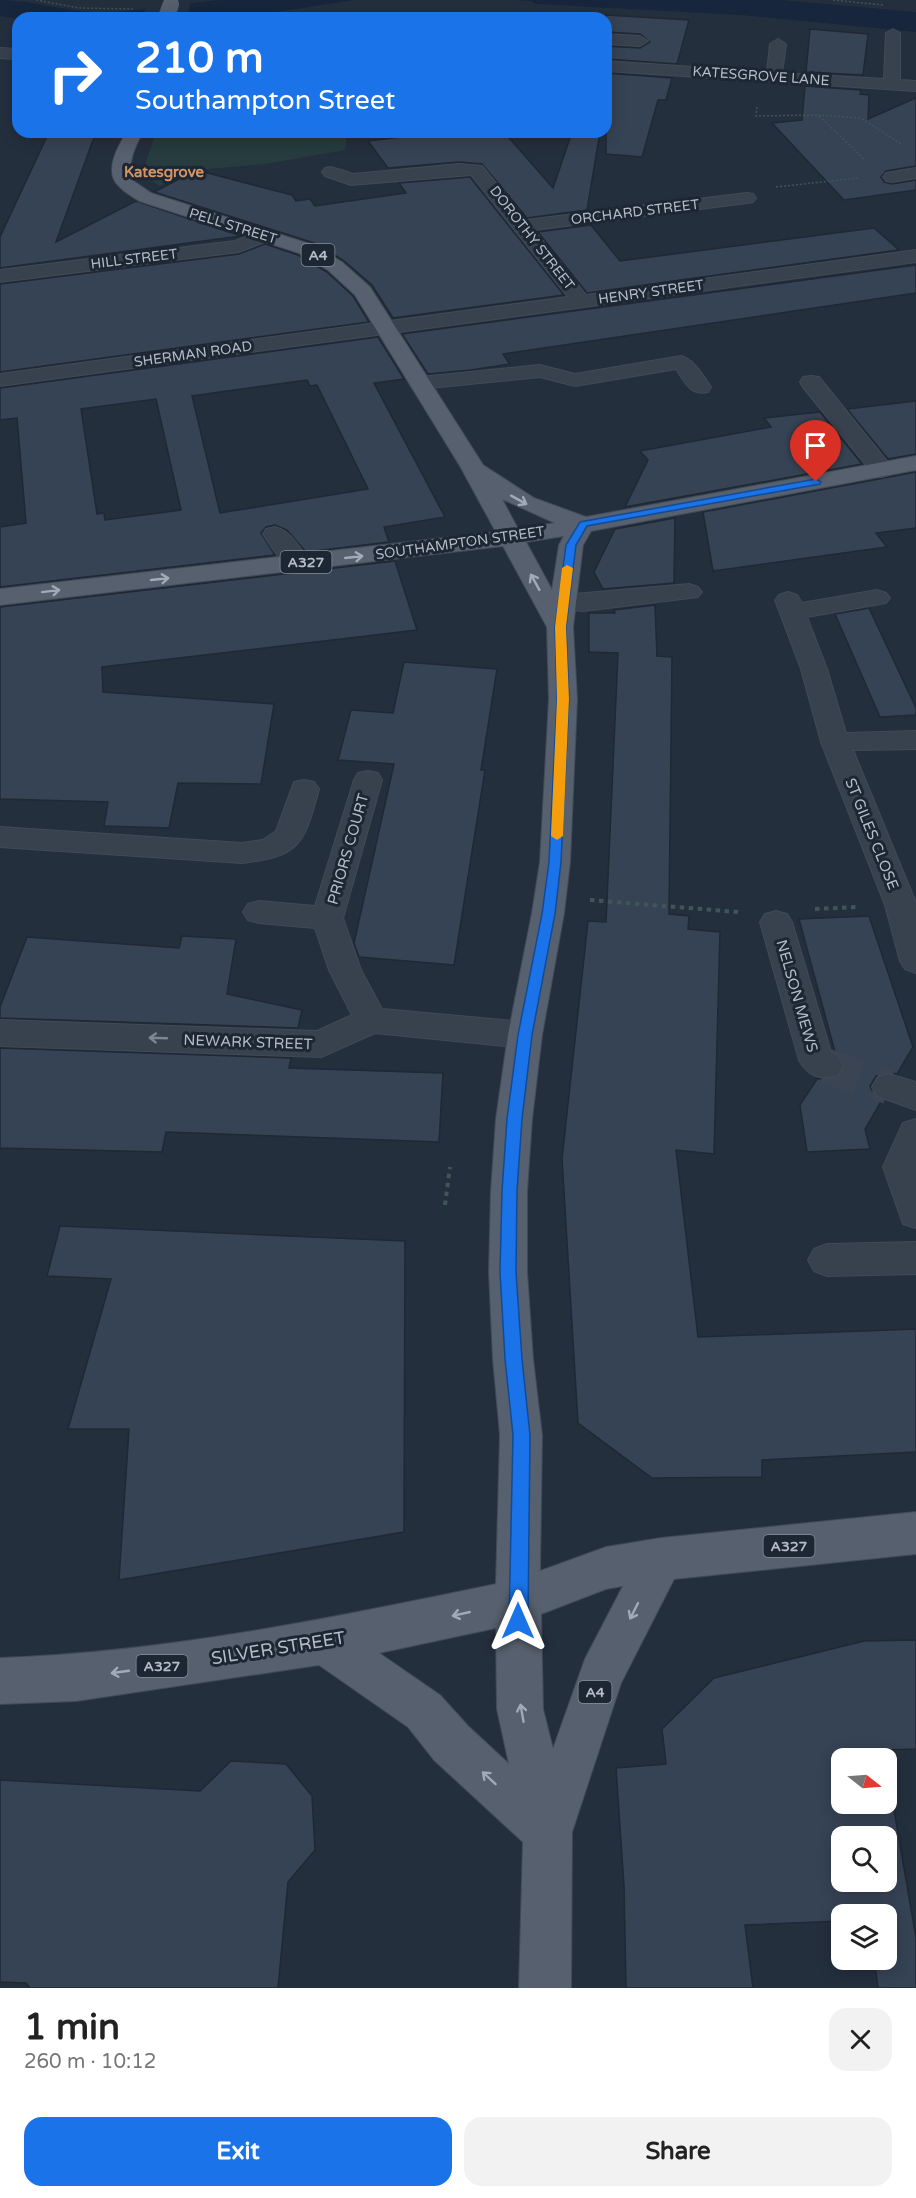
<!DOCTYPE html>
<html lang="en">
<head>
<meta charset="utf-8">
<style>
  body { margin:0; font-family:"Varela Round",sans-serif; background:#f2f2f2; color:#222; height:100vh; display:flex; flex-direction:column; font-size:22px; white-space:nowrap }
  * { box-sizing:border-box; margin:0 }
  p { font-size:20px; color:#767676 }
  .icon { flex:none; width:33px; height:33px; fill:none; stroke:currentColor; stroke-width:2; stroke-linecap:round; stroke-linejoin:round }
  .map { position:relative; height:1988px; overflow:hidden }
  .details { display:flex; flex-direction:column; background:#fff; flex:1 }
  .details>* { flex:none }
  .guide { position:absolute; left:12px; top:12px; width:600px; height:126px; border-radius:18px; box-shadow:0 3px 15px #0003; background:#1a73e8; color:#fff; overflow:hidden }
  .needle { width:39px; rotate:107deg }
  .fabs { position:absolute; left:831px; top:1748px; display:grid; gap:12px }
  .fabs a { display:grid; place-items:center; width:66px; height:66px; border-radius:12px; background:#fff; box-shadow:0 3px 15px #0003; font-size:30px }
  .pin { position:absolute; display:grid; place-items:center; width:51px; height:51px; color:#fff; margin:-62px -26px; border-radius:50% 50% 50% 0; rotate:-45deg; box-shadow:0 0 6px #0007 }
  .pin .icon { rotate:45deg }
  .me { position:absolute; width:66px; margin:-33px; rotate:0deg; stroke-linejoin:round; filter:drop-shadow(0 0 4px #0008) }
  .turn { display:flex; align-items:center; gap:21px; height:126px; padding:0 24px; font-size:27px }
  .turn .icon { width:78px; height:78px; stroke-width:2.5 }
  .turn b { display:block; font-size:42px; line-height:51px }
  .round { display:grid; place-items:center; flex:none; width:63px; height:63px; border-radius:18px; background:#f2f2f2 }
  .summary { display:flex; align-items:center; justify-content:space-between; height:102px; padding:0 24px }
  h1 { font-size:36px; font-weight:800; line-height:45px }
  .primary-button { display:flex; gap:12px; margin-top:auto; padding:12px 24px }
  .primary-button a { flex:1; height:69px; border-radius:18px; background:#1a73e8; color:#fff; font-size:24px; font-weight:800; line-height:69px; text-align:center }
  .primary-button a+a { background:#f2f2f2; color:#222 }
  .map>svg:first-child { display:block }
</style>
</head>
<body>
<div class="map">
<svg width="916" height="1988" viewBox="0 0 916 1988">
  <rect width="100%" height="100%" fill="#242f3e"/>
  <polygon fill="#263c3f" points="157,132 347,132 345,150 265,164 196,170 159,186 147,176 146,161"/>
  <g fill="#17263c">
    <path d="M0,0C32,0 62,11 95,12C138,13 179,3 222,0C266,0 311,0 355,0L236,18L18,19L0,16Z"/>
    <polygon points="515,0 781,0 916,12 916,32 741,15 536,4 531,1"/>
  </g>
  <polygon fill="#242f3e" points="191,1 187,18 142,18 146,7"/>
  <g fill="#364354" stroke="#1f2835" stroke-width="1.5" fill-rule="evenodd">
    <polygon points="606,15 689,20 677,64 606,59 606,46 640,48 650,42 640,34 606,32"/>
    <polygon points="810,29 868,34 863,75 806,72"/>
    <polygon points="606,73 672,78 666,100 658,100 642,157 606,154"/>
    <polygon points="805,86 861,90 860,94 869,95 868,119 916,98 916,166 886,171 881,177 884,182 892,184 916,180 916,190 844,200 772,123 802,120"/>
    <polygon points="49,132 96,132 56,242 136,201 241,236 0,268 0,237"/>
    <polygon points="443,132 504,132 553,188 572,132 600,132 587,210 527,218 482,164 459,162 388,168 368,141"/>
    <polygon points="196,170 292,195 296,201 310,199 315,206 406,193 399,183 470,177 564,295 393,318 372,285 343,260 314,243 154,192"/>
    <polygon points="591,225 620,261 874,228 899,250 587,293 538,232"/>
    <polygon points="265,244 298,255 327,272 353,296 369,322 0,372 0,284 239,254"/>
    <polygon points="916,265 916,293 503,354 510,364 471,370 428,374 402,334"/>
    <path d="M378,337L404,379L374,383L445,517L384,527L389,542L306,552L287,530L275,525L266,527L261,533L275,555L0,587V527L26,523L17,418L0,420V388ZM307,380L310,386L317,385L368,489L220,513L192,396ZM156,399L181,510L105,520L104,513L97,514L81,409Z"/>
    <polygon points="916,401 916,454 888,459 847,409"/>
    <polygon points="820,412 862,464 625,507 648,460 640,451 771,427 764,418"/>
    <polygon points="916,472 916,528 876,533 887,547 713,571 703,512"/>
    <polygon points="675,518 674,583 603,589 594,572 615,529"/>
    <polygon points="395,561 417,630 102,667 103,692 274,704 261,784 178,783 169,828 104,826 108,802 0,799 0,607"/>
    <polygon points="655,605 657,656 672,657 669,914 689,916 688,929 720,932 714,1154 676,1150 698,1337 916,1329 916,1452 762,1460 762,1477 652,1478 578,1423 562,1159 588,921 606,922 618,653 589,652 589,613 615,613 614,610"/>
    <polygon points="869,608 916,708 916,715 880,717 835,614"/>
    <polygon points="404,662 497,669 481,770 485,770 454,965 359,957 354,943 394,764 338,760 351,710 393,713"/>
    <polygon points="869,916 913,1047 897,1074 888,1072 876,1076 870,1086 875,1097 882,1100 865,1129 870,1149 807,1152 800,1105 817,1079 839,1077 845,1065 835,1052 799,919"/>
    <polygon points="182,936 236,939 227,994 302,1010 298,1028 0,1018 0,1007 27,937 179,948"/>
    <polygon points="0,1048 291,1058 289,1068 443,1073 439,1142 166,1132 162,1152 0,1148"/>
    <polygon points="60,1226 405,1241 404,1532 119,1580 129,1429 68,1429 111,1279 47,1276"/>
    <path d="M916,1640V1749L884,1750L886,1758H842V1803H886V1763L916,1938V1988H878L874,1959H886V1914H842V1921L745,1925L753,1988H626L624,1886L616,1768L666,1764L662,1729L714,1678L864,1641ZM842,1836H886V1881H842Z"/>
    <polygon points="231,1761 286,1764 312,1796 315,1850 288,1882 278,1988 30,1988 26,1983 0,1982 0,1780 200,1791"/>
  </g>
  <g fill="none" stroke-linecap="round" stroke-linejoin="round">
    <polyline stroke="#3a4453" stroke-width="35" stroke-dasharray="35 17" stroke-linecap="butt" points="826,1066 889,1087"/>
    <defs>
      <g id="minor">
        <polygon points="893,29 900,33 900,80 916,81 916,91 606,71 606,61 767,72 770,44 778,39 786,44 782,73 884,79 886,33"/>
        <polygon points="606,34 640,36 648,41 640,46 606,44"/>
        <polygon points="0,48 18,49 18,59 0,58"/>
        <polygon points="459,164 482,166 526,220 747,193 753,194 756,198 753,202 747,203 534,230 586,295 916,250 916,262 0,386 0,374 568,297 471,175 351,185 325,176 322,172 325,168 331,167 353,174"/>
        <polygon points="916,168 916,178 892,182 886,181 883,177 886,173"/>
        <polygon points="265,229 272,231 274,235 272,239 239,252 0,282 0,270 235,241"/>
        <path d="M681,356C694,359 703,376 711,387L708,392C690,396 685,382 676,369L575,386L540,377L420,389L412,388L409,383L412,378L420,377L540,365L575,374Z"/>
        <polygon points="811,376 819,377 890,465 894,470 890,475 882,477 874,475 803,387 800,382 803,377"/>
        <path d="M275,527C290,530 302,550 310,563L307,568C285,574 274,550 263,534L266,529Z"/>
        <polygon points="689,584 698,587 702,592 698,597 583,611 554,608 550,603 554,598 563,595"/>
        <polygon points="877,590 886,593 890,598 886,603 807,617 827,669 846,733 916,731 916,749 853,750 916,903 916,973 905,969 900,961 885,905 821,742 801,669 775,600 779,595 788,592 797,595 802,603"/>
        <polygon points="368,771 378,773 382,780 343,918 361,970 382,1009 525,1022 537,1026 542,1035 537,1044 525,1048 375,1033 321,1057 0,1046 0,1020 317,1031 352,1015 329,970 315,928 259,923 248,920 243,912 248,904 259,901 315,906 354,780 358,773"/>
        <path d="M304,780L314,782L319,789C304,843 302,856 242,863L0,847V827L242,843L263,840L276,831L294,782Z"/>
        <path d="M776,911L787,914L792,922L831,1052L838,1057L843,1066L838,1075C821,1081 808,1076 799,1060L760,922L765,914Z"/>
        <polygon points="889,1074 916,1082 916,1110 877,1096 872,1087 877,1078"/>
        <polygon points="916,1119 916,1228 903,1224 883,1167 903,1123"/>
        <polygon points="916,1242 916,1274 827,1276 814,1271 808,1260 814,1249 827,1244"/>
      </g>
      <path id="major" d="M127,132H143C134,148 128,161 132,180L151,193L313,245L342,262L370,287L483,465L534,498L586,517L916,456V470L591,531L583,545L573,627L577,699L570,862L564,913L542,1035L532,1119L527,1191V1272L533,1359L542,1435L540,1571L606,1547L661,1538L916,1512V1554L674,1579L621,1683L572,1832L571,1988H519L523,1842L434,1760L408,1727L319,1665L76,1701L0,1704V1658C167,1652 333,1618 496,1584L500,1435L493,1359L489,1272L491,1191L496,1119L508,1035L532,913L540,862L549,699L547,627L503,546L0,605V589L496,532L460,466L355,295L328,270L299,253L139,201C132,196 124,192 119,186C103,172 118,146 127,132ZM502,499L555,523L518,529ZM564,536L559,545L552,590L526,542ZM623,1586L585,1659L553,1749L543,1709L541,1614L606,1589ZM496,1628L497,1709L509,1764L468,1726L440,1695L379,1653Z"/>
    </defs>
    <use href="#minor" stroke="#414a57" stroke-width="2"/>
    <use href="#major" stroke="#414a57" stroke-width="2"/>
    <g stroke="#3f5557" stroke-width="1.5" stroke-dasharray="2 2" stroke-linecap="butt">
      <polyline points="36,0 79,8 133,9"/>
      <polyline points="833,0 883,5"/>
      <polyline points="757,107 756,116 818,115"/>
      <polyline points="864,159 818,115 861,118 901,144"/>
      <polyline points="776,187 858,178"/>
    </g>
    <g stroke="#3f5557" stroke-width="4" stroke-dasharray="4.5 4.5" stroke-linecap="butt">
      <polyline points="590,900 738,912"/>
      <polyline points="815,909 858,907"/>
      <polyline points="445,1205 450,1167"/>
    </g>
    <use href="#minor" fill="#38414e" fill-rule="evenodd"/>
    <use href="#major" fill="#56606e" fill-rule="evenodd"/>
    <defs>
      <polyline id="major-bridge" points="166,18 171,4"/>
    </defs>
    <use href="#major-bridge" stroke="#414a57" stroke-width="17" stroke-linecap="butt"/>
    <use href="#major-bridge" stroke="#56606e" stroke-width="16"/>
  </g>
  <defs><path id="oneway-shaft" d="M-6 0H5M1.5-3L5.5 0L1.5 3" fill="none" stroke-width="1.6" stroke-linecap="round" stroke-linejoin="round" transform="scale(1.5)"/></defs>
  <g stroke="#a1aab7">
    <use href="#oneway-shaft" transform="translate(519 500) rotate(29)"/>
    <use href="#oneway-shaft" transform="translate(354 557) rotate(-6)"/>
    <use href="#oneway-shaft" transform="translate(160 579) rotate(-6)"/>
    <use href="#oneway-shaft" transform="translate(535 582) rotate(-119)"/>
    <use href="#oneway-shaft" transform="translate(51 591) rotate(-7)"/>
    <use href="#oneway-shaft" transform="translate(634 1611) rotate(117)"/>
    <use href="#oneway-shaft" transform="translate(461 1614) rotate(167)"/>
    <use href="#oneway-shaft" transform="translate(120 1672) rotate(172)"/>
    <use href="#oneway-shaft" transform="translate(522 1713) rotate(-100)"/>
    <use href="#oneway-shaft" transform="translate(489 1778) rotate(-137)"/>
  </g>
  <use stroke="#7c8592" href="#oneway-shaft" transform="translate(158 1038) rotate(-178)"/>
  <polygon fill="#1a73e8" stroke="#114b97" stroke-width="1.5" points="816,479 821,482 820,484 587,526 576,545 566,627 569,699 561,862 555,914 532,1035 522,1119 517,1191 516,1272 522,1359 530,1435 528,1621 525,1627 518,1630 512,1627 509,1621 513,1435 505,1359 500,1272 502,1191 507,1119 518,1035 542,914 549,862 557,699 555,627 566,545 580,522"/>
  <polygon fill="#f59e0b" points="567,565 573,568 566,627 569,699 563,836 557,840 551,836 557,699 555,627 562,568"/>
  <g text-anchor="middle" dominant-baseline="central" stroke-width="6" stroke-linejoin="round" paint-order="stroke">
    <g font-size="14" fill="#b4bcc9" stroke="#1d2633">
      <text transform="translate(761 76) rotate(4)">KATESGROVE LANE</text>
      <text transform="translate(635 212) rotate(-7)">ORCHARD STREET</text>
      <text transform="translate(233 226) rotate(17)">PELL STREET</text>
      <text transform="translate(532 238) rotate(52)">DOROTHY STREET</text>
      <text transform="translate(134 259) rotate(-7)">HILL STREET</text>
      <text transform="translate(651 292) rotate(-8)">HENRY STREET</text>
      <text transform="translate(193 354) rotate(-8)">SHERMAN ROAD</text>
      <text transform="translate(460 543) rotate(-8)">SOUTHAMPTON STREET</text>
    </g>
    <g fill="#1d2633" stroke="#878f9c" stroke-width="1.5">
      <rect x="301.5" y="244" width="33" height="22" rx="4.5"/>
      <rect x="280.5" y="551" width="51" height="22" rx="4.5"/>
      <rect x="763.5" y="1535" width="51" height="22" rx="4.5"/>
      <rect x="136.5" y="1655" width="51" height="22" rx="4.5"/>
      <rect x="578.5" y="1681" width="33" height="22" rx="4.5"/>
    </g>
    <g font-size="14" font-weight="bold" fill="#b4bcc9">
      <text x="318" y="255">A4</text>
      <text x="306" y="562">A327</text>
      <text x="789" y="1546">A327</text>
      <text x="162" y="1666">A327</text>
      <text x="595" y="1692">A4</text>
    </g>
    <g font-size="15" font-weight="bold" fill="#d59563" stroke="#1d2633">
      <text x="164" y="172">Katesgrove</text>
    </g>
    <g font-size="15" fill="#b4bcc9" stroke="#1d2633">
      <text transform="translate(872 834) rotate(68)">ST GILES CLOSE</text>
      <text transform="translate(348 849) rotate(-74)">PRIORS COURT</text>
      <text transform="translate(797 996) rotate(74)">NELSON MEWS</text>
      <text transform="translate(248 1042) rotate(2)">NEWARK STREET</text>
    </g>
    <g font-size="18" fill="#b4bcc9" stroke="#1d2633">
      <text transform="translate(278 1648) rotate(-9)">SILVER STREET</text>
    </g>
  </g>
</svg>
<div class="fabs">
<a><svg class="needle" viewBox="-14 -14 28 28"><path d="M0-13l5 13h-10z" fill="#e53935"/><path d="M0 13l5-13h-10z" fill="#767676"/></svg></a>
<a><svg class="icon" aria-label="search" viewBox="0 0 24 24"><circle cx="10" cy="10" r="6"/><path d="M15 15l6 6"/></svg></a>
<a><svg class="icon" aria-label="layers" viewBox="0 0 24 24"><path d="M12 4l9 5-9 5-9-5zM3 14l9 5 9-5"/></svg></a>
</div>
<div class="pin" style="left:816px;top:482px;background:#d93025"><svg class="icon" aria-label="arrive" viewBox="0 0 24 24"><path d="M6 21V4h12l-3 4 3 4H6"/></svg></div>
<svg class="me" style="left:518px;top:1621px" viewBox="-20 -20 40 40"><path d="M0-17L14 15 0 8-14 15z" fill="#1a73e8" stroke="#fff" stroke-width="4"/></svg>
<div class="guide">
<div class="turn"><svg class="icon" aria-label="right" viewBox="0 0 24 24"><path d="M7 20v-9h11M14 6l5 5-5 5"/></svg><div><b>210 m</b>Southampton Street</div></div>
</div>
</div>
<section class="details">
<div class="summary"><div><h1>1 min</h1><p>260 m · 10:12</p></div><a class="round"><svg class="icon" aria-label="close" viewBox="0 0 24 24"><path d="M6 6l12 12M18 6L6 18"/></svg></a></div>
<div class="primary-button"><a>Exit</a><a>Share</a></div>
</section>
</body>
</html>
